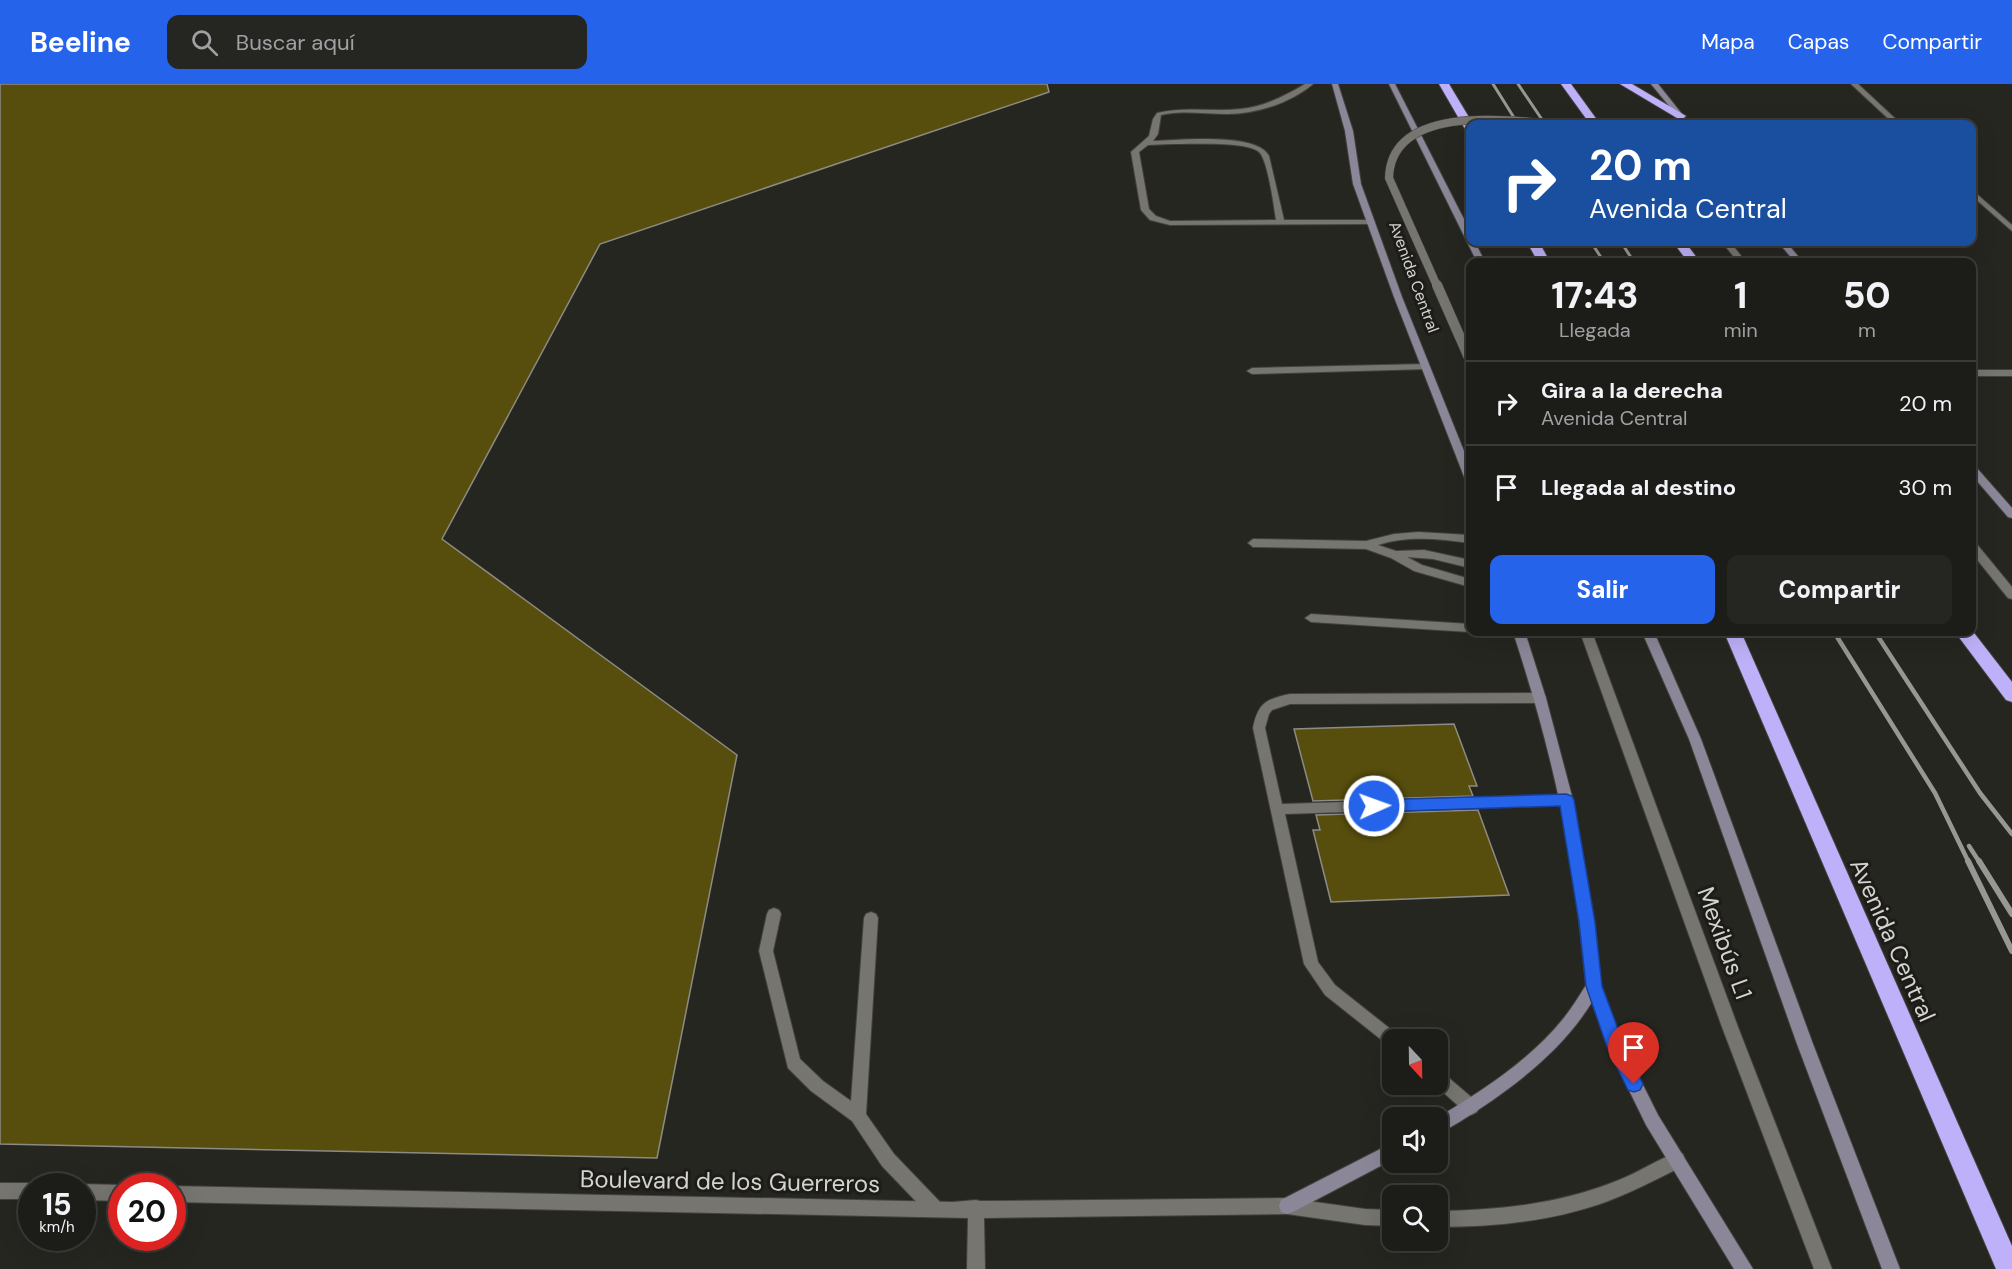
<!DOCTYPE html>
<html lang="es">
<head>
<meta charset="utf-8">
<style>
  body { margin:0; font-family:"DM Sans",sans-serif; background:#252522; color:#f1f3f6; height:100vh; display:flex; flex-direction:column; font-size:22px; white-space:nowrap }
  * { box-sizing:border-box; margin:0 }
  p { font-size:20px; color:#a0a1a2 }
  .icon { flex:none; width:33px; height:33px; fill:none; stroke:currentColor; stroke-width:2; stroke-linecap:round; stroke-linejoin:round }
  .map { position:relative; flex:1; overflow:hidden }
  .details { position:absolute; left:1466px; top:174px; width:510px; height:378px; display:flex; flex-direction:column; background:#1c1c19; border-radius:12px; box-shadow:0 6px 24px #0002,0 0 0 2px #3a3a38 }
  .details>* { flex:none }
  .guide { position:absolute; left:1466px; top:36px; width:510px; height:126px; border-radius:12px; box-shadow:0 6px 24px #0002,0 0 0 2px #3a3a38; background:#1a4fa0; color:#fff; overflow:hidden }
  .needle { width:39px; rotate:158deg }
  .tools { position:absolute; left:1382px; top:945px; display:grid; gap:12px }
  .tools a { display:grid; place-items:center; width:66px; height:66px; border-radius:12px; background:#1c1c19; box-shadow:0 6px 24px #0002,0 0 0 2px #3a3a38; font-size:30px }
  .speed { position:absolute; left:18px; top:1089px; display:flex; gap:12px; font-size:30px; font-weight:700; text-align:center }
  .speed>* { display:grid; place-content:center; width:78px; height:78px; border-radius:50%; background:#1c1c19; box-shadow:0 6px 24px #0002,0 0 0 2px #3a3a38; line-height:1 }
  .speed small { font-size:15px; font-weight:400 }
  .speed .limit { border:9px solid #d22; background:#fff; color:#111 }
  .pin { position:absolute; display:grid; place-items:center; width:51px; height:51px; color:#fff; margin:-62px -26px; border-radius:50% 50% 50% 0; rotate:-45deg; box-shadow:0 0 6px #0007 }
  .pin .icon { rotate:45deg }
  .me { position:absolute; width:66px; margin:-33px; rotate:88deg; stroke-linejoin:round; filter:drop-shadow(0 0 4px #0008) }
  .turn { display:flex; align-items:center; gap:21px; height:126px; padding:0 24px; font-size:27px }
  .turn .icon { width:78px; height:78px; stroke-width:2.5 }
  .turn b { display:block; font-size:42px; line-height:51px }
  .eta { display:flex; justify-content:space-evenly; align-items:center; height:102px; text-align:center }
  .eta b { font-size:36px; font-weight:800; line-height:42px }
  .primary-button { display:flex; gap:12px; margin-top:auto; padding:12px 24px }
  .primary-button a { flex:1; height:69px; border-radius:12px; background:#2563eb; color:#fff; font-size:24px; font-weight:800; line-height:69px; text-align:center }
  .primary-button a+a { background:#252522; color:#f1f3f6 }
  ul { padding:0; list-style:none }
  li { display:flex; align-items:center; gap:18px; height:84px; padding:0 24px; border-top:2px solid #3a3a38 }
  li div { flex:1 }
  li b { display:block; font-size:22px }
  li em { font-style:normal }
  header { display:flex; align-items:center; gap:36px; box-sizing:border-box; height:84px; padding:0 30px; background:#2563eb; color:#fff }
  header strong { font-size:28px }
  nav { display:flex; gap:33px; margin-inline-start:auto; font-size:21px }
  .search { width:420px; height:54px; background:#252522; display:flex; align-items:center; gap:15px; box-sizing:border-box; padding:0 21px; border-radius:12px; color:#a0a1a2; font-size:22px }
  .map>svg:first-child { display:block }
</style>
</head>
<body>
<header>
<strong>Beeline</strong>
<div class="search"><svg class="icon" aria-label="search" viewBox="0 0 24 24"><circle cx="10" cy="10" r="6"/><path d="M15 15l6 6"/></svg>Buscar aquí</div>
<nav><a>Mapa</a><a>Capas</a><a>Compartir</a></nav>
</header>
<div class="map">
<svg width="2012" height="1185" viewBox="0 0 2012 1185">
  <rect width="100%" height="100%" fill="#262621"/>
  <g fill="#574e0d" stroke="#8c8b85" stroke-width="1.5">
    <polygon points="0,0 1047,0 1049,8 600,160 442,455 737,671 657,1074 0,1060"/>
    <polygon points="1454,640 1477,702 1469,702 1473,712 1313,717 1294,645"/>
    <polygon points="1478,726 1509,811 1331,818 1313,746 1320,746 1316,731"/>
  </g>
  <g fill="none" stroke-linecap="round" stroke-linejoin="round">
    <defs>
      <g id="service">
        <path d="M1305,0H1313C1291,19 1256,30 1227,30C1205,30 1183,26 1161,31L1158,50L1153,57C1178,56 1257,48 1269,72L1284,136H1371L1375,138L1374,140L1170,141L1150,136L1141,126L1131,68L1149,52L1153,35L1157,29C1185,22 1212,28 1240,25C1263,23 1285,12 1305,0ZM1171,60C1188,60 1248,57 1259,68C1268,76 1274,123 1276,136L1170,137L1156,132L1149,125L1139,68L1148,61Z"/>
        <polygon points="1722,158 1730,158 1746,178 1738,178"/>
        <polygon points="1425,280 1428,281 1428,285 1252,290 1247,287 1252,284"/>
        <path d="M1418,448L1470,451V459C1439,455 1408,451 1378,461L1396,467L1424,466L1470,476V484L1433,475L1407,473L1422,481L1470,495V503L1414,487L1391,474L1366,465L1253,463L1248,459L1253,455L1366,457L1394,450Z"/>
        <polygon points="1971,457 1975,458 2012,503 2012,515 2008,514 1971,468"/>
        <polygon points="1311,530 1470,540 1470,548 1472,548 1470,548 1311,538 1305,534"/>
        <path d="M1498,548H1525L1526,549C1520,555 1504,554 1498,548Z"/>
        <polygon points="1580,548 1592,548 1738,943 1832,1185 1814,1185 1722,943"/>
        <path d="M1540,609L1544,611L1546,614L1544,617L1540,619L1290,620L1272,626L1269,630L1265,644L1282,720L1566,711L1571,712L1573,716L1571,720L1566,721L1285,730L1318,878L1335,901L1398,951L1400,956H1392V963L1388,961L1325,911L1304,880L1253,644C1258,619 1266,615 1290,610Z"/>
        <polygon points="774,824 779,826 781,830 773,867 800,975 823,997 851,1017 864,834 866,830 871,828 876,830 878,834 866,1030 894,1070 941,1119 943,1125 941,1131 935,1133 929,1131 882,1082 852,1037 811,1007 788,984 759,867 767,830 769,826"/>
        <polygon points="1437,986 1442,988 1477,1018 1479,1023 1477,1028 1471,1031 1465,1028 1434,1000 1437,1000"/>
      </g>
      <g id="minor">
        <polygon points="1851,0 1858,0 1901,40 1894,40"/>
        <polygon points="1971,105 2012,141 2012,147 1971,111"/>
        <rect x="1971" y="286" width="41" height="6"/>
      </g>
      <g id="tertiary">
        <path d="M1677,1068L1683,1070L1685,1076L1683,1082C1655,1096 1629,1110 1600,1120C1547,1138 1492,1143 1437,1143V1127C1499,1126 1561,1120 1619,1096C1639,1088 1657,1076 1677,1068Z"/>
        <polygon points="0,1099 32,1099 38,1102 32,1102 32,1115 0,1115"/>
        <polygon points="82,1100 122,1101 126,1102 122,1102 122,1117 82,1116 82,1102 76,1102"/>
        <polygon points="170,1102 172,1102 953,1118 976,1116 980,1117 1287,1114 1365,1125 1392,1126 1392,1142 1365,1141 1287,1130 984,1134 985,1185 967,1185 968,1134 172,1118 172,1102"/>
      </g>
      <g id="secondary">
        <polygon points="1332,0 1338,0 1353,47 1361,100 1402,213 1470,382 1470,398 1465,395 1394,213 1353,100 1345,47"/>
        <polygon points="1389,0 1395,0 1470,147 1470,158 1475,158 1485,178 1477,178"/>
        <polygon points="1651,0 1658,0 1690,40 1684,40"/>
        <polygon points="1778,158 1786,158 1803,178 1795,178"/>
        <polygon points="1971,381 1975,382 2012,424 2012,434 2008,433 1971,390"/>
        <path d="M1513,548H1525L1546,614L1573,716L1594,838L1601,902L1623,961L1658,1031L1753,1185H1734L1646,1041L1608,963L1592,918C1565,962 1524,995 1481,1024C1467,1033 1453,1043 1437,1050V1034C1482,1007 1530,976 1563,935C1572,924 1579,912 1586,901C1580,839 1572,776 1559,715C1547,659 1531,603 1513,548Z"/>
        <polygon points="1642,548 1654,548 1701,655 1813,960 1900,1185 1882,1185 1797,960 1689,655"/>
        <polygon points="1392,1059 1392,1076 1293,1128 1287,1130 1281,1128 1279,1122 1281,1116"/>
      </g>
      <g id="motorway">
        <polygon points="1439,0 1449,0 1473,40 1470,40 1470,48 1465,45"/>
        <polygon points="1561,0 1571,0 1600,40 1590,40"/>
        <polygon points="1620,0 1632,0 1686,32 1681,35 1677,34"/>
        <polygon points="1527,158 1539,158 1550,178 1538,178"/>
        <polygon points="1673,158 1685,158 1700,178 1688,178"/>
        <polygon points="1971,545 2012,598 2012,618 2006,616 1955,548 1971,548"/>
        <polygon points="1724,548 1741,548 2012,1162 2012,1185 1996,1185"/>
      </g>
    </defs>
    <use href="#service" stroke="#42423e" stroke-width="2"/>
    <use href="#minor" stroke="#42423e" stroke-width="2"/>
    <use href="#tertiary" stroke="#42423e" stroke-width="2"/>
    <use href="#secondary" stroke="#42423e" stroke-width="2"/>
    <use href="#motorway" stroke="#42423e" stroke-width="2"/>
    <use href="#service" fill="#76756f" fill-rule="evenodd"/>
    <use href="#minor" fill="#76756f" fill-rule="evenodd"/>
    <use href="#tertiary" fill="#76756f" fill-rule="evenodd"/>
    <use href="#secondary" fill="#8c8798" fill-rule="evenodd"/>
    <use href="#motorway" fill="#bfb1f9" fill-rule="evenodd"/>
    <g stroke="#979793" stroke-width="3">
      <polyline points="1493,0 1518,40"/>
      <polyline points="1518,0 1545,40"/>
      <polyline points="1591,158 1604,178"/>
      <polyline points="1621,158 1634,178"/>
    </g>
    <g stroke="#979793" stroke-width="4.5">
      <polyline points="1834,548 1935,709 1969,779"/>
      <polyline points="1875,548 1980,709 2012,750"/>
      <polyline points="1969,762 1980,779"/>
    </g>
    <g stroke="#979793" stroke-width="6">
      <polyline points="1968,777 2012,867"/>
      <polyline points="1979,777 2012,830"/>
    </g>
    <defs>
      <path id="service-bridge-far1" d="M1437,202L1389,94C1391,23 1501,34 1549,40"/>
      <polyline id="service-bridge" points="1437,201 1470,276"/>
    </defs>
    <use href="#service-bridge-far1" stroke="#42423e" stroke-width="9" stroke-linecap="butt"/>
    <use href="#service-bridge" stroke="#42423e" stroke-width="11" stroke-linecap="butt"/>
    <use href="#service-bridge-far1" stroke="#76756f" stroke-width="8"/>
    <use href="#service-bridge" stroke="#76756f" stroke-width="10"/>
  </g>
  <polygon fill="#2563eb" stroke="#184099" stroke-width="1.5" points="1566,710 1572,712 1574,716 1595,838 1602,902 1624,961 1643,1000 1640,1006 1634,1008 1628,1006 1607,963 1586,902 1579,838 1560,722 1374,728 1369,726 1367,722 1369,717 1374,716"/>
  <g text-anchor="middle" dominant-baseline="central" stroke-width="6" stroke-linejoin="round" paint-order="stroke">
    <g font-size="16" fill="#d3d3d0" stroke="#1d1c18">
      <text transform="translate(1414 193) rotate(70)">Avenida Central</text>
    </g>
    <g font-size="24" fill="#d3d3d0" stroke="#1d1c18">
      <text transform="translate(1893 856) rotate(66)">Avenida Central</text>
      <text transform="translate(1725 859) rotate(70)">Mexibús L1</text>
      <text transform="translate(730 1097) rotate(1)">Boulevard de los Guerreros</text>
    </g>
  </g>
</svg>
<div class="tools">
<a><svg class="needle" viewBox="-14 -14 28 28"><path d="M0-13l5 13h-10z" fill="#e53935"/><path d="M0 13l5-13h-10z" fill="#a0a1a2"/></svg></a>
<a><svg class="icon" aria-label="sound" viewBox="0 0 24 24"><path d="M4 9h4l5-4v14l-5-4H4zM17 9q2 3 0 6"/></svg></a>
<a><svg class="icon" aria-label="search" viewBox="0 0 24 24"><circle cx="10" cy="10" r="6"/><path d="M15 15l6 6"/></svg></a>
</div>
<div class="speed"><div>15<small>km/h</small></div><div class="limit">20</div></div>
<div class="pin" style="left:1634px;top:1000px;background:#d93025"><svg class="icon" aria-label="arrive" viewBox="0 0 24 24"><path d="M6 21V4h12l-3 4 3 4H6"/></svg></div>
<svg class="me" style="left:1374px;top:722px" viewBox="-20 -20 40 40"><circle r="17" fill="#2563eb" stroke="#fff" stroke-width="3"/><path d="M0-11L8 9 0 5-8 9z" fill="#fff"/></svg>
<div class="guide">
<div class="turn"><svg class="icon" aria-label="right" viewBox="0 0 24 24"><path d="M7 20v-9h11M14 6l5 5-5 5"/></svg><div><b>20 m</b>Avenida Central</div></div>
</div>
<section class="details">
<div class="eta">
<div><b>17:43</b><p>Llegada</p></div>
<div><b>1</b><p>min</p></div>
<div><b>50</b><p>m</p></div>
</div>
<ul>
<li><svg class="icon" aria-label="right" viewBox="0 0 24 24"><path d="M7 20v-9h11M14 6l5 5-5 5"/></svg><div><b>Gira a la derecha</b><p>Avenida Central</p></div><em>20 m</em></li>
<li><svg class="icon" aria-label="arrive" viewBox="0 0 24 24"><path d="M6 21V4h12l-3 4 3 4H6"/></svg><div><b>Llegada al destino</b></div><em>30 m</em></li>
</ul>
<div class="primary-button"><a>Salir</a><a>Compartir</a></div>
</section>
</div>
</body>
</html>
